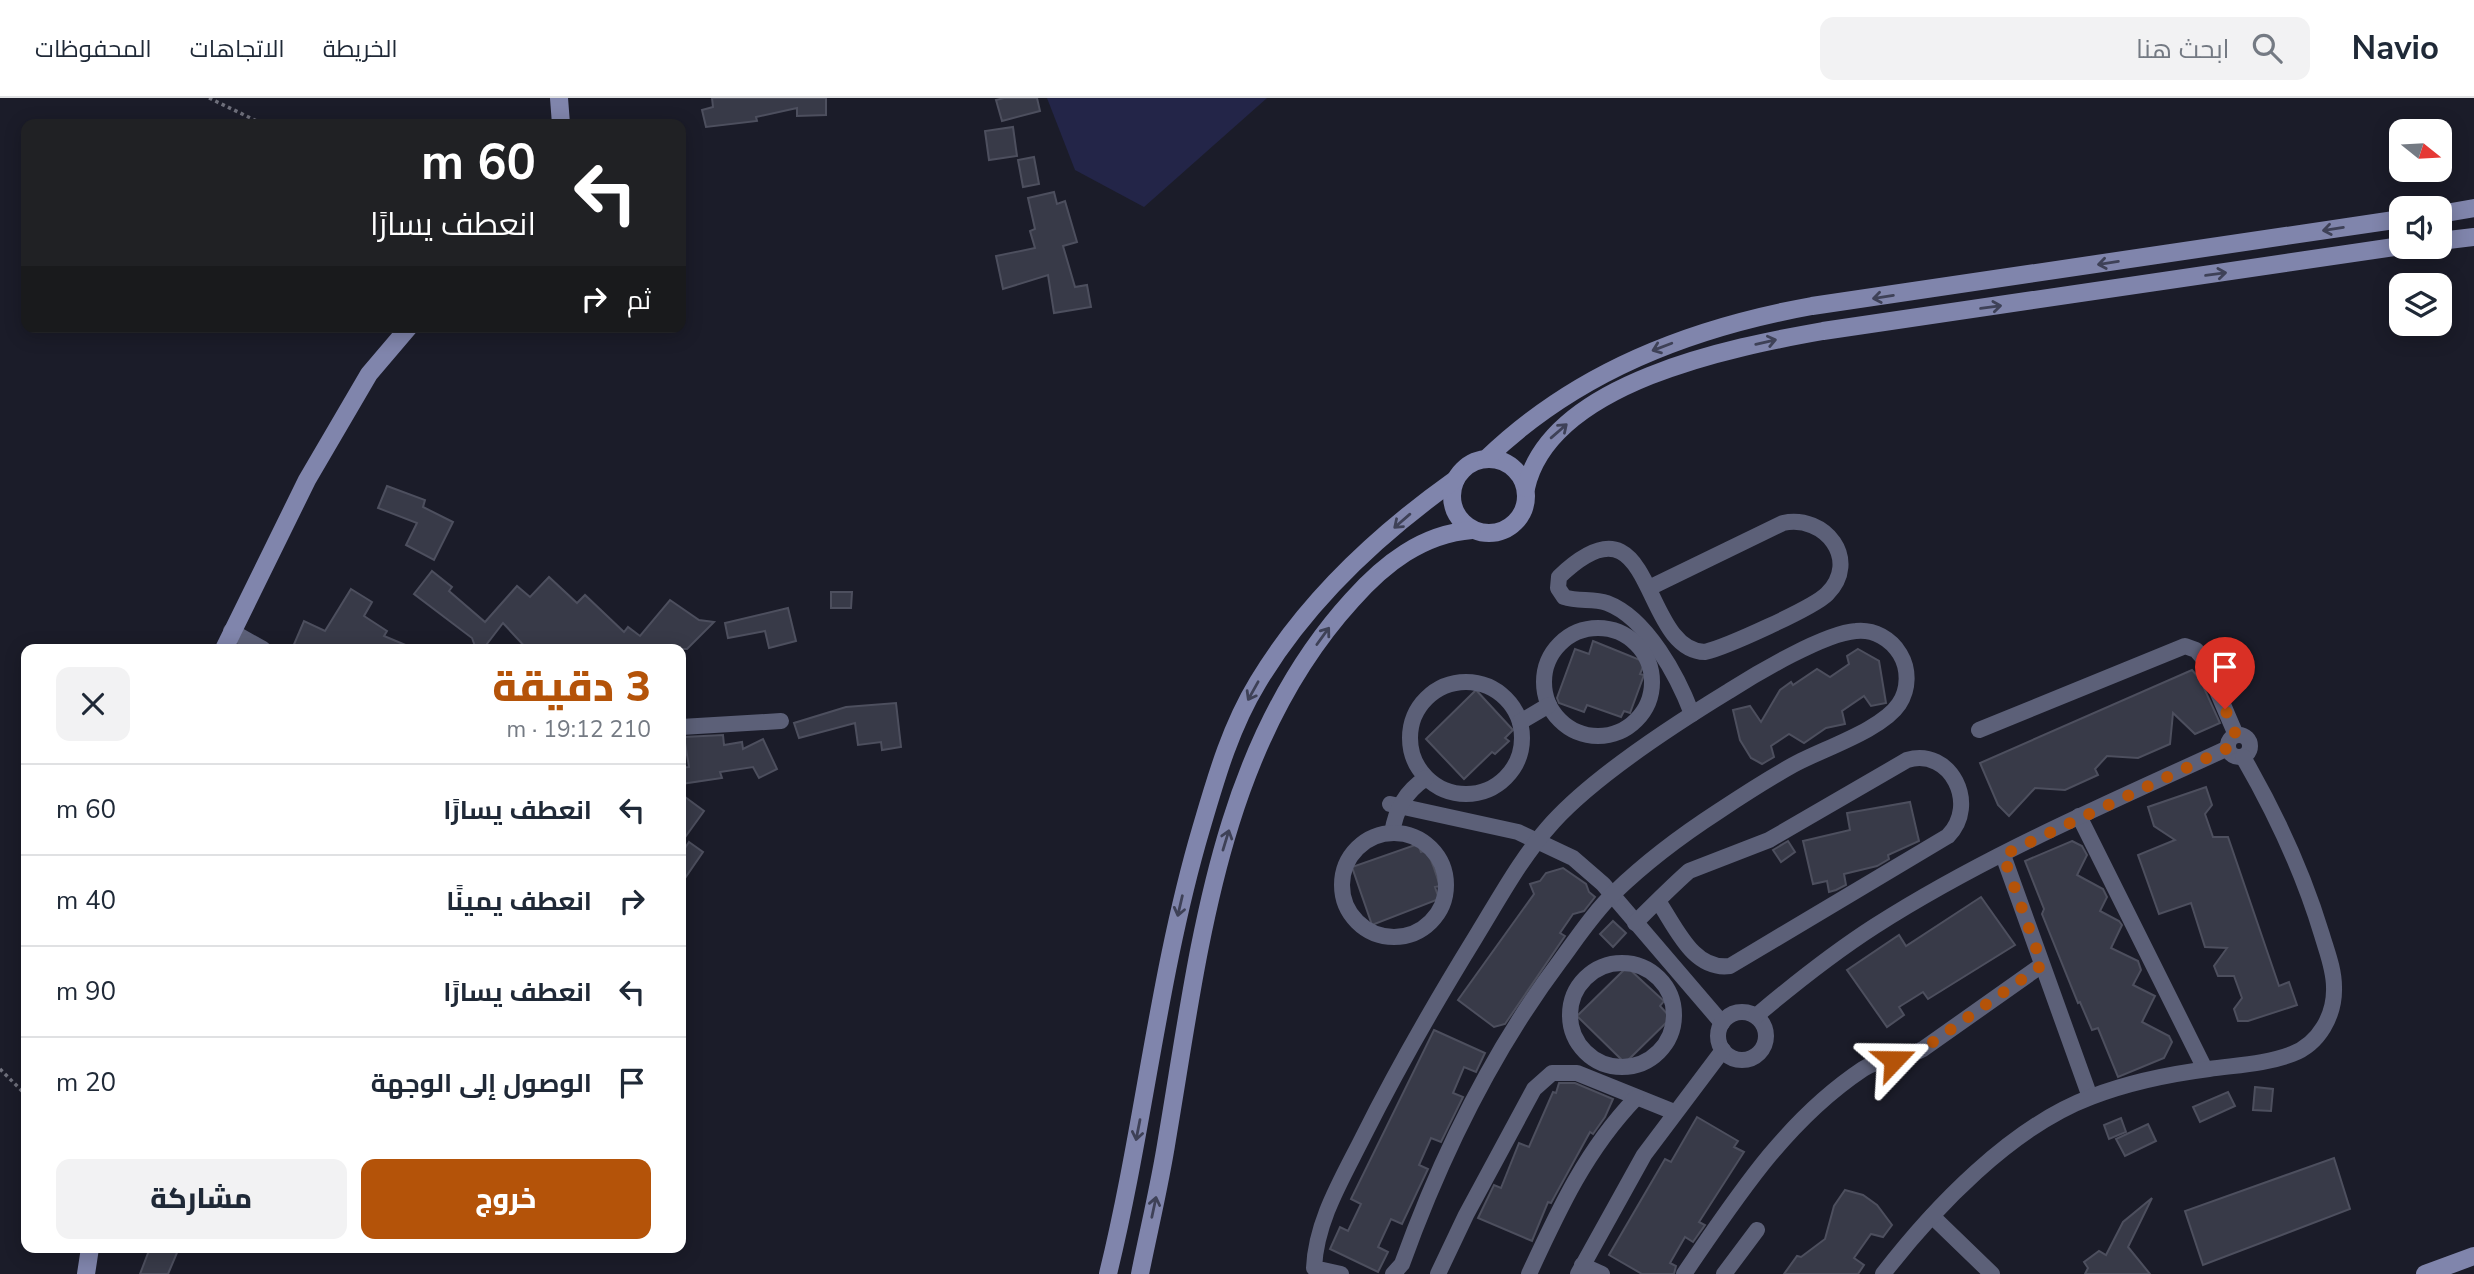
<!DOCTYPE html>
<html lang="ar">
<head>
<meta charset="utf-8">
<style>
  body { margin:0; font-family:"Nunito Sans",Cairo,sans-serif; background:#f2f2f3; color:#1f2937; direction:rtl; height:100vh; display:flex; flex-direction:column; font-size:26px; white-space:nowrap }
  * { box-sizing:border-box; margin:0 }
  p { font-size:23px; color:#747a83 }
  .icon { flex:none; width:38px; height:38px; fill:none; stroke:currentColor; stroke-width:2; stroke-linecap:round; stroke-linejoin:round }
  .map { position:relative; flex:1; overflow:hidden; direction:ltr }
  .details { position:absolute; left:21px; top:546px; width:665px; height:609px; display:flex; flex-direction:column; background:#fff; border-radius:14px; box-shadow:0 4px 18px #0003; direction:rtl }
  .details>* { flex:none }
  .hud { position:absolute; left:21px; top:21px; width:665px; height:214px; border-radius:14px; box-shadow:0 4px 18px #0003; direction:rtl; background:#202124; color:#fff; overflow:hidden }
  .needle { width:46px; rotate:108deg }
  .tools { position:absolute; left:2389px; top:21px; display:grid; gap:14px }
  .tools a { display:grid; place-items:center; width:63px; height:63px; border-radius:14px; background:#fff; box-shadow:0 4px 18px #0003; font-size:35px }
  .pin { position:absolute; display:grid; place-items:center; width:60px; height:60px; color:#fff; margin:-72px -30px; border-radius:50% 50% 50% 0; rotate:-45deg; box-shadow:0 0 7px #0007 }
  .pin .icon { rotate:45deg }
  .me { position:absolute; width:77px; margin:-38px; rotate:67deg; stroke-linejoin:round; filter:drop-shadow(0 0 5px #0008) }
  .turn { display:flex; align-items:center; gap:24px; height:147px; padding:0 35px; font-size:32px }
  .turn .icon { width:91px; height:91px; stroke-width:2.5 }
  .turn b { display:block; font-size:49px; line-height:60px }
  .then { display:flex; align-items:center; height:66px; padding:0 35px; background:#0003; gap:14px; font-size:26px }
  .round { display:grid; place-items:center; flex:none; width:74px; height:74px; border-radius:14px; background:#f2f2f3 }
  .summary { display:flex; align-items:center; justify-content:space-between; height:119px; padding:0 35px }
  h1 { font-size:42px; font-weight:800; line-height:52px; color:#b45309 }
  .button { display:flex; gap:14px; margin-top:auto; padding:14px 35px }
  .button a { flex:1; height:80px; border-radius:14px; background:#b45309; color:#fff; font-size:28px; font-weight:800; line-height:80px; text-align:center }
  .button a+a { background:#f2f2f3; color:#1f2937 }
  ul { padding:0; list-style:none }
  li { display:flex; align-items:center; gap:21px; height:91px; padding:0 35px; border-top:2px solid #e0e1e3 }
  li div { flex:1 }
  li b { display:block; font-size:26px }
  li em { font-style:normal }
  header { display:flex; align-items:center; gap:42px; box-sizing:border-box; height:98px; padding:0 35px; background:#fff; border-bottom:2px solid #e0e1e3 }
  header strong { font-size:33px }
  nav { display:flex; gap:38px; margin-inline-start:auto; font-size:24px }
  .search { width:490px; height:63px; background:#f2f2f3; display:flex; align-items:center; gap:18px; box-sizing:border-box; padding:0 24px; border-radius:14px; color:#747a83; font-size:26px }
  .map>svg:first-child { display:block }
</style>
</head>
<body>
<header>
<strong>Navio</strong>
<div class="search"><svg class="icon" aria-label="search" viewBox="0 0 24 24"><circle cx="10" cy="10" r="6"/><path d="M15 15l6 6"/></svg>ابحث هنا</div>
<nav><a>الخريطة</a><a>الاتجاهات</a><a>المحفوظات</a></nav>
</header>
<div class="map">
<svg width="2474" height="1176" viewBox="0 0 2474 1176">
  <rect width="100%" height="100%" fill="#1b1c29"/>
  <polygon fill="#232548" points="1047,0 1267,0 1144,109 1075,72"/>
  <g fill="#383a48" stroke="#4d4f5e" stroke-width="2">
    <polygon points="712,0 826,0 826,17 797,18 797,10 756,19 757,23 706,29 702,12 713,9"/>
    <polygon points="1004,0 1037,0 1040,13 1002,23 996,2"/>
    <polygon points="1013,29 1017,58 989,62 985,33"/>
    <polygon points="1034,59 1039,86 1023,89 1018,62"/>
    <polygon points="1054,94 1057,106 1065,103 1077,144 1063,148 1075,189 1087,187 1091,209 1054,215 1048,177 1003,191 996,158 1035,150 1030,133 1035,131 1028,100"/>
    <polygon points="387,388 425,402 423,409 453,424 434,462 406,447 417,425 378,410"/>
    <polygon points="432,473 452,489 449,493 485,524 517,488 530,499 549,479 577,505 585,497 624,534 628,529 640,538 670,502 699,522 714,524 687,551 527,551 503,525 483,551 476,551 472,540 414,496"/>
    <polygon points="351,491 372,504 364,518 387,533 384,538 415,551 292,551 304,523 325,533"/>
    <polygon points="831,494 852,494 851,510 831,510"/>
    <polygon points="788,510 796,543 769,550 765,533 728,540 725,525"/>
    <polygon points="1593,543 1645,564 1640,576 1644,577 1630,615 1624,613 1621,619 1587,607 1584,614 1559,605 1557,600 1575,551 1589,556"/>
    <polygon points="1858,551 1879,563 1886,605 1871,608 1864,598 1842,613 1845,626 1826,630 1804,645 1789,636 1771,648 1774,659 1762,666 1751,660 1740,642 1733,612 1750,608 1761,624 1780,592 1791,584 1793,587 1817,571 1830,579 1849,566 1847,558"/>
    <polygon points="2192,572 2200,581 2220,625 2195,636 2173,615 2170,646 2138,660 2107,658 2095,671 2098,677 2065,692 2035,690 2009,718 1998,707 1980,665"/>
    <polygon points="1476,592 1513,632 1505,640 1509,643 1495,656 1492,654 1464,681 1426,641"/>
    <polygon points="896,605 901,649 882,652 881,644 858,647 855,625 799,640 794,625 846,609"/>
    <polygon points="723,637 724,647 742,644 743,651 763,641 777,671 759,680 753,669 720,674 722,680 681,686 681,670 689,669 684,639"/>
    <polygon points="2206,689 2212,707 2205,716 2213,739 2228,739 2279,888 2289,884 2297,907 2248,923 2238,923 2234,911 2242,900 2234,878 2218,878 2214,868 2227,850 2205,849 2191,805 2159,816 2138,757 2175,742 2154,728 2148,709"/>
    <polygon points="681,696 704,713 681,745"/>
    <polygon points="1910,704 1919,743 1888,757 1889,761 1877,768 1844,776 1846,787 1836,792 1829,794 1827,783 1813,786 1803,743 1850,732 1847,715"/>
    <polygon points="1788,743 1795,754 1781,764 1773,752"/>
    <polygon points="2072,743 2082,748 2087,757 2077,777 2103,791 2107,799 2100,813 2119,823 2122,827 2111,850 2138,863 2141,872 2133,887 2155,898 2142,924 2169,938 2172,944 2164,960 2118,979 2098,930 2092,932 2080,904 2078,905 2042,816 2044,811 2025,763"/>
    <polygon points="689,744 703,754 681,786 681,756"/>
    <polygon points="1418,746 1421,754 1427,752 1434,770 1440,788 1435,789 1439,801 1372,827 1352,769"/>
    <polygon points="1563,770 1586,786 1589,794 1595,799 1584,813 1573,816 1560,835 1565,838 1505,926 1494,929 1458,902 1534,796 1530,786 1540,783 1546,775"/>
    <polygon points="1981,799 2015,847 1928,901 1923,894 1899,909 1904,917 1887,929 1847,872 1899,837 1906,848"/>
    <polygon points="1613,823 1626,835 1613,849 1600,836"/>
    <polygon points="1627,869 1664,903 1660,908 1671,920 1625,965 1577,918"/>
    <polygon points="1434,932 1485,955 1476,974 1464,969 1453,995 1463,999 1441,1044 1431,1040 1419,1067 1428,1071 1402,1126 1391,1121 1378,1149 1388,1154 1378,1174 1330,1151 1340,1129 1348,1133 1361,1106 1351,1101"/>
    <polygon points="1559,985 1575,985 1613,1001 1605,1019 1593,1036 1590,1034 1551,1105 1548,1104 1532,1143 1478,1120 1494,1087 1501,1090 1519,1045 1529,1049 1553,994 1556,995"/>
    <polygon points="2255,989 2273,991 2271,1013 2253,1012"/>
    <polygon points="2228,994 2235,1008 2200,1024 2193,1009"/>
    <polygon points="1697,1019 1738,1043 1734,1049 1744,1054 1699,1124 1705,1127 1693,1144 1685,1139 1670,1165 1676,1168 1674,1176 1642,1176 1609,1157 1665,1061 1671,1064"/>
    <polygon points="2121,1020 2126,1034 2109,1041 2104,1027"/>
    <polygon points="2148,1026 2156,1043 2125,1058 2116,1041"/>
    <polygon points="2334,1060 2350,1111 2203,1167 2185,1113"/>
    <polygon points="1845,1092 1863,1097 1877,1107 1892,1127 1883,1139 1871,1136 1854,1160 1864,1167 1858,1176 1784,1176 1797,1158 1801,1159 1825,1141 1834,1108"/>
    <polygon points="2152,1100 2128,1149 2150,1176 2085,1176 2088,1170 2084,1164 2099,1153 2106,1157 2123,1124"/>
    <polygon points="150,1150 179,1150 168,1176 140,1176"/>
  </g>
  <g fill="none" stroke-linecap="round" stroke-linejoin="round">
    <g stroke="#6e6f7b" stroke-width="3.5" stroke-dasharray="3.5 3.5" stroke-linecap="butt">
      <polyline points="209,0 263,26"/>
      <polyline points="0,971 26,997"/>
    </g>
    <g stroke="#5c6078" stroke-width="16">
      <path d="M1649,490L1783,425C1825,416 1861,462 1827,496C1813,510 1726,549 1705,554C1639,552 1656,386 1559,479L1558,490L1564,499C1578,504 1593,500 1607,505C1647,520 1678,579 1692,616"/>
      <circle cx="1598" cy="584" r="54"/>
      <polyline points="231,533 263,551"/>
      <circle cx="1466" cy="640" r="56"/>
      <polyline points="1520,624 1549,607"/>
      <polyline points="681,629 781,623"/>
      <polyline points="1979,632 2185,548 2196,552 2203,560 2236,637"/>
      <circle cx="2239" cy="648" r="11"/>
      <polyline points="1390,706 1518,734 1573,760 1603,786 1722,925"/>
      <polyline points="2079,718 2205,971"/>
      <path d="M1392,735C1396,711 1405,694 1426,680"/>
      <circle cx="1394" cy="787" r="52"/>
      <polyline points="2003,757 2090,999"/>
      <path d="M1635,825C1653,807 1671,789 1689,773L1769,742L1907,662C1951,649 1979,707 1948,738L1730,868C1693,873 1676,829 1658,803"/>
      <circle cx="1622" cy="917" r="52"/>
      <circle cx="1742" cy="938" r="24"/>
      <path d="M1756,918C1794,886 1833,855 1875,828C1986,757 2109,705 2228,650"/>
      <polyline points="1932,1118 1992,1176"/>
      <polyline points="1582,1167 1602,1176"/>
      <path d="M1341,1176L1314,1170C1316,1123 1342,1081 1363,1039C1397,971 1435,905 1475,840C1499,801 1522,758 1553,724C1596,677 1675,626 1729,593C1757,575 1825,535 1856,533C1874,531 1891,541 1900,556C1909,571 1909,591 1899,606C1882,632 1822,651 1793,667C1768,681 1743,697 1719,713C1682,737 1646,764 1615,794C1594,814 1577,840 1560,863C1491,955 1441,1058 1402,1166L1393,1176"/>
      <polyline points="1438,1176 1466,1117 1534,991 1552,975 1577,975 1674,1014"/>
      <path d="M1529,1176C1559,1111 1586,1052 1636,1000"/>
      <polyline points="1578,1176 1644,1057 1723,952"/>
      <path d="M1684,1176C1736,1100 1785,1023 1863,971C1881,959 1904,962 1923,951L2042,867"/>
      <polyline points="1724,1176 1757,1132"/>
      <path d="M1883,1176C1934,1110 2011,1029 2091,999C2127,985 2170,976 2209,971C2237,967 2266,966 2292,956C2319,946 2335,917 2334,889C2334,871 2327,854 2322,837C2303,774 2276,716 2243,659"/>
    </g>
    <g stroke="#8085ac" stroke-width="18">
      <polyline points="559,0 561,26"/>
      <polyline points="2440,116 2474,110"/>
      <polyline points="2440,143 2474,139"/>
      <circle cx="1489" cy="398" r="37"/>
      <path d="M1486,361C1576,274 1690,230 1812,208L2401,121"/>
      <path d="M1526,390C1550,284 1733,249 1823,233L2401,148"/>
      <polyline points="224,551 307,382 369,276 409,229"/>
      <polyline points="86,1176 90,1150"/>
      <path d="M1108,1176C1144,1029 1158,877 1201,731C1216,680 1230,630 1258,584C1306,504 1380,435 1456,381"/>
      <path d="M1140,1176C1149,1131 1160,1086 1167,1041C1199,854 1218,649 1352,502C1384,466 1422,436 1472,432"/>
      <polyline points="2425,1176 2474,1158"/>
    </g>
  </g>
  <defs><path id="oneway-shaft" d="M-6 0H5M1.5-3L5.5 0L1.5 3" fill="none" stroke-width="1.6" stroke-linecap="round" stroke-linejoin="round" transform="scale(1.75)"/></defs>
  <g stroke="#3e4157">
    <use href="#oneway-shaft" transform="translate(2333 131) rotate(171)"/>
    <use href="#oneway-shaft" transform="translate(2108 165) rotate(171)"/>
    <use href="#oneway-shaft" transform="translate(2216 176) rotate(-8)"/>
    <use href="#oneway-shaft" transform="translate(1883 199) rotate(171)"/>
    <use href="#oneway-shaft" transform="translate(1991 209) rotate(-8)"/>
    <use href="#oneway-shaft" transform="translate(1766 244) rotate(-13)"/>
    <use href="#oneway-shaft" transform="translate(1662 249) rotate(159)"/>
    <use href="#oneway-shaft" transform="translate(1559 333) rotate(-41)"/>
    <use href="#oneway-shaft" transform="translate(1402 423) rotate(139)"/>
    <use href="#oneway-shaft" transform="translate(1323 538) rotate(-54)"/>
    <use href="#oneway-shaft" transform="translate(1253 593) rotate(119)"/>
    <use href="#oneway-shaft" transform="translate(1226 742) rotate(-73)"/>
    <use href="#oneway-shaft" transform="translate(1180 808) rotate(103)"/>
    <use href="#oneway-shaft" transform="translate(1138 1032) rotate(101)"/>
    <use href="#oneway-shaft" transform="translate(1154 1109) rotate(-78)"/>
  </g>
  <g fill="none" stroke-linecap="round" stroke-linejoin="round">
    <polyline stroke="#b45309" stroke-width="12" stroke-dasharray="0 21.6" points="1894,962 1923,951 2042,867 2003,757 2228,650 2231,640 2236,637 2225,611"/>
  </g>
</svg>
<div class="tools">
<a><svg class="needle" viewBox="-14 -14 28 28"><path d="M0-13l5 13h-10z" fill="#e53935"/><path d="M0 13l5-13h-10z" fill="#747a83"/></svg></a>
<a><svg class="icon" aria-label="sound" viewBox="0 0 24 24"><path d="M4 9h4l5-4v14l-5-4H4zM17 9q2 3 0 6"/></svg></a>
<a><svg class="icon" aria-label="layers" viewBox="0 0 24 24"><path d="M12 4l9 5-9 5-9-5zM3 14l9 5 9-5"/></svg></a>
</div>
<div class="pin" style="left:2225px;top:611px;background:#d93025"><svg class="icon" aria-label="arrive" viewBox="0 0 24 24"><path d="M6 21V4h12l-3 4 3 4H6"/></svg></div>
<svg class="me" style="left:1894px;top:962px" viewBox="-20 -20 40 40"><path d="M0-17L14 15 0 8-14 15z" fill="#b45309" stroke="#fff" stroke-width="4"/></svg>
<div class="hud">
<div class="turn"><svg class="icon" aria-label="left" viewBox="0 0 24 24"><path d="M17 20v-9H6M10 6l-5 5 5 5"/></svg><div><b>60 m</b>انعطف يسارًا</div></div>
<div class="then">ثم<svg class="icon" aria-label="right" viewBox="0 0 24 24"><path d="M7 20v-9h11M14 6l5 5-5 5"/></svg></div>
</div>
<section class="details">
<div class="summary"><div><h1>3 دقيقة</h1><p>210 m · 19:12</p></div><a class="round"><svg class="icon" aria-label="close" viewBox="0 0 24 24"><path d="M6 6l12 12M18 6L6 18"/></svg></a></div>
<ul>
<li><svg class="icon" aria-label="left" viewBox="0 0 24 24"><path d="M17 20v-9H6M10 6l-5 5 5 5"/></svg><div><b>انعطف يسارًا</b></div><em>60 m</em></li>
<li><svg class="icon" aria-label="right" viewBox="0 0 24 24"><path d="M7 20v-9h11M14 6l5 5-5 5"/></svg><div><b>انعطف يمينًا</b></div><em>40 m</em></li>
<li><svg class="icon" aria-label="left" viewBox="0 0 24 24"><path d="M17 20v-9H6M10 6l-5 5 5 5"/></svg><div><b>انعطف يسارًا</b></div><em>90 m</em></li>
<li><svg class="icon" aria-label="arrive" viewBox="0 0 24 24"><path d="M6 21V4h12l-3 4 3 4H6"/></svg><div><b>الوصول إلى الوجهة</b></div><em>20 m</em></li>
</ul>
<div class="button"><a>خروج</a><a>مشاركة</a></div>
</section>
</div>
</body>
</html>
